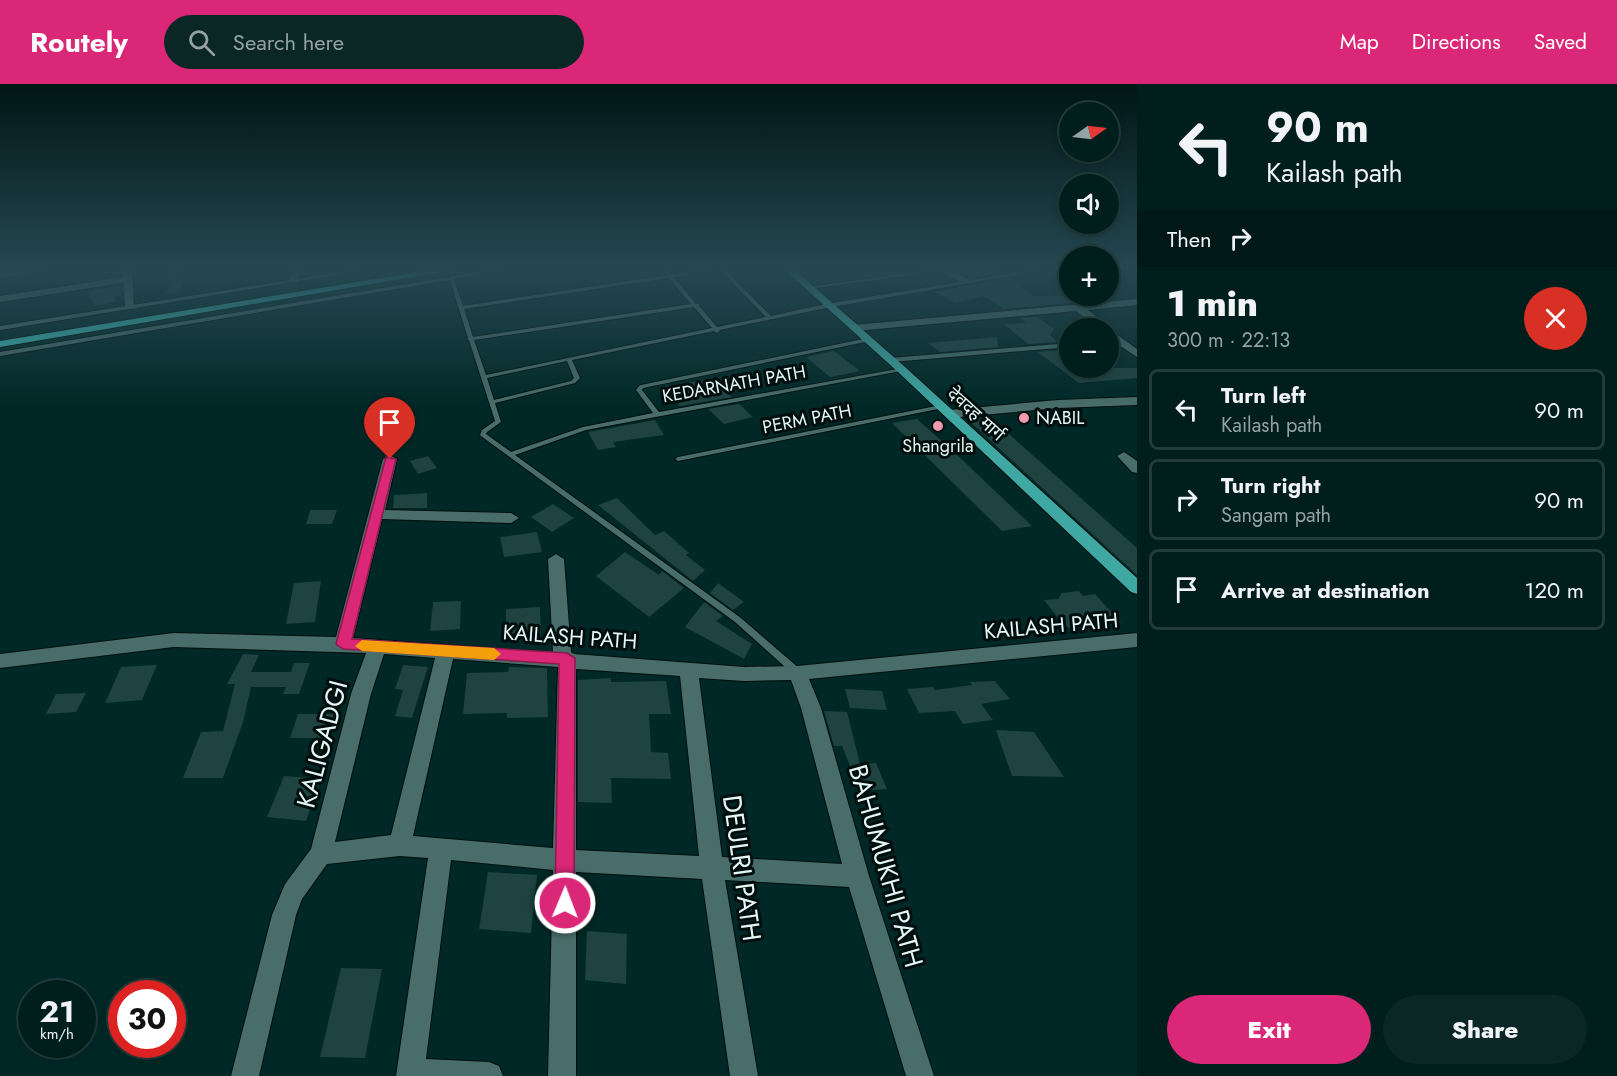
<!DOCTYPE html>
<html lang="en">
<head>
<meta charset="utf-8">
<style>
  body { margin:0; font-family:Jost,"Noto Sans Devanagari",sans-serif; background:#0a2725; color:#f1f3f6; height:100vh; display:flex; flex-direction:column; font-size:22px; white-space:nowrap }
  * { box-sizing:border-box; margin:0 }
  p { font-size:20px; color:#95a2a3 }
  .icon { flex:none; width:33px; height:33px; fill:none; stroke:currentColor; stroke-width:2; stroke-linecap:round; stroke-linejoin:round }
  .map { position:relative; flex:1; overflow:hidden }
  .drawer { display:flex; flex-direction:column; background:#001e1c; width:480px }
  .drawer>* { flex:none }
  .banner { background:#001e1c; color:#f1f3f6; overflow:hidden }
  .needle { width:39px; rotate:76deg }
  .fabs { position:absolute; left:1059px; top:18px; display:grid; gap:12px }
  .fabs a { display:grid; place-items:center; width:60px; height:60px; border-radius:50%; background:#001e1c; box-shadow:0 3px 9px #0003,0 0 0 2px #223c3b; font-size:30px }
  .speed { position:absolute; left:18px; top:896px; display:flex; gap:12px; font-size:30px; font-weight:700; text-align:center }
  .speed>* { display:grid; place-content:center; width:78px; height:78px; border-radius:50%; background:#001e1c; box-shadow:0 3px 9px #0003,0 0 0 2px #223c3b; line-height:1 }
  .speed small { font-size:15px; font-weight:400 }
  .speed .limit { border:9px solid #d22; background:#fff; color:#111 }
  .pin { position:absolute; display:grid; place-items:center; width:51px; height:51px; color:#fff; margin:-62px -26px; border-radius:50% 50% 50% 0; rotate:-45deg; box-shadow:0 0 6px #0007 }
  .pin .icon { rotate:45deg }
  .me { position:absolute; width:66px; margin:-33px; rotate:1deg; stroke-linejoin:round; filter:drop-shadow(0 0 4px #0008) }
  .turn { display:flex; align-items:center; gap:21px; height:126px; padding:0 30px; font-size:27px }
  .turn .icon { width:78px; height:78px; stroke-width:2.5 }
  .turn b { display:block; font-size:42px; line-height:51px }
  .then { display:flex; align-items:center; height:57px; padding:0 30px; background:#0003; gap:12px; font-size:22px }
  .round { display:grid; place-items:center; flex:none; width:63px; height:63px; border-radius:32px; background:#0a2725 }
  .overview { display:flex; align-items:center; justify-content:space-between; height:102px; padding:0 30px }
  h1 { font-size:36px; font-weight:800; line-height:45px }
  .cta { display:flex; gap:12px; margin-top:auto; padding:12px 30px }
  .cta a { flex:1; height:69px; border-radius:36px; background:#db2777; color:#fff; font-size:24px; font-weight:800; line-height:69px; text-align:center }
  .cta a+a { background:#0a2725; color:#f1f3f6 }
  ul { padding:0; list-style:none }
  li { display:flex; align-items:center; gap:18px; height:81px; margin:0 12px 9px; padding:0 18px; border:3px solid #223c3b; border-radius:9px }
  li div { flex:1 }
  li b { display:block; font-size:22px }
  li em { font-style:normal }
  header { display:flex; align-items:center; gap:36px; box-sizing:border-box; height:84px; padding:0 30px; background:#db2777; color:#fff }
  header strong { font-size:28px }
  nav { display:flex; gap:33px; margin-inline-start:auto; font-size:21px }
  .search { width:420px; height:54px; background:#0a2725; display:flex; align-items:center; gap:15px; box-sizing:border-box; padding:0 21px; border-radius:33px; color:#95a2a3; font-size:22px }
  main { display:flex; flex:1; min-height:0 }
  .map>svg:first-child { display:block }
</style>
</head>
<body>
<header>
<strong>Routely</strong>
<div class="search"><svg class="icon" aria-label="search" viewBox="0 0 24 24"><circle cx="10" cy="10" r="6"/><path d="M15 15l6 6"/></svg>Search here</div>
<nav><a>Map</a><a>Directions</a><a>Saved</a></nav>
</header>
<main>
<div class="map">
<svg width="1137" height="992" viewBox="0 0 1137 992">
  <rect width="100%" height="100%" fill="#002826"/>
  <g fill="#1e4341">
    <polygon points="173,186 186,186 179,208 166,210"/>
    <polygon points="956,186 998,186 1001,189 971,194"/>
    <polygon points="1009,194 1034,212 1079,212 1080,218 1004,225 984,212 955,219 934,208"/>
    <polygon points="120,202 121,212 115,213 116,218 94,222 93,217 89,213 88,207"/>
    <polygon points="1037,233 1054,245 1050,251 1057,258 1028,260 1004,240 1027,239 1019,234"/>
    <polygon points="997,253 998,263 940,268 928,259"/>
    <polygon points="1065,266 1070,270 1070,284 1137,284 1137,294 1079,299 1038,268"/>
    <polygon points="834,267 860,287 830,293 806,273"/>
    <polygon points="713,295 732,313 680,322 665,302"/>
    <polygon points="739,320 753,333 724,340 708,325"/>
    <polygon points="990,333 1137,464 1137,491 968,336"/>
    <polygon points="917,335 954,368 1032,442 1002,447 892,339"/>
    <polygon points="655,336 664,351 613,358 616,363 598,366 588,348"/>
    <polygon points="428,372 437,384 418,390 410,377"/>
    <polygon points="427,409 427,424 393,424 394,411"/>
    <polygon points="617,414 655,451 664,447 689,469 686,471 705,486 693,497 598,421"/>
    <polygon points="553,420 574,434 552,448 531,433"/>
    <polygon points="310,426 337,426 332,440 306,440"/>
    <polygon points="537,448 542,468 504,473 500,453"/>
    <polygon points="625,468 659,491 662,487 684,504 649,533 596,492"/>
    <polygon points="321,497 315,538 286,540 294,499"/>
    <polygon points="718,499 744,518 733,526 710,509"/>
    <polygon points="1079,507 1083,512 1095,510 1121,539 1071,545 1063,540 1044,516 1058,515 1062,509"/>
    <polygon points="461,517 460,545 430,547 433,518"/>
    <polygon points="704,518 723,532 716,537 752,560 744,575 685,543"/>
    <polygon points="540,523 541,550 506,552 506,525"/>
    <polygon points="243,570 259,571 251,588 291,588 294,579 310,579 299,610 283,610 286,603 251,603 243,638 223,694 183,694 201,648 223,647 235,600 227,600"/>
    <polygon points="157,581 142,616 105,619 121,583"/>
    <polygon points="403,581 428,583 412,634 395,632 403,606 395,605"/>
    <polygon points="509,583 547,584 548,633 507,634 507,629 463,630 467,589 508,588"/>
    <polygon points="611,594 611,598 666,597 671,630 649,630 651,668 668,669 671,695 611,694 612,719 578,718 578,596"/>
    <polygon points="995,597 1010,615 981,620 993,636 963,640 955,627 919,629 907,605 933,603 935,606 972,601 970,598"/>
    <polygon points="845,605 882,607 887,626 850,624"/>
    <polygon points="86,609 76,628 46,630 56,610"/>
    <polygon points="824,627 847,628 860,680 876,679 887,705 860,707 842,662 834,662"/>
    <polygon points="298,630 335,630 328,654 290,654"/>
    <polygon points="996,646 1034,648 1064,693 1012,692"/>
    <polygon points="284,692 321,695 306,737 267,733"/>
    <polygon points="488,788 537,791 531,849 479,845"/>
    <polygon points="587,847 627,850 626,900 585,896"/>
    <polygon points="341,884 382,885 365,974 320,973"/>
  </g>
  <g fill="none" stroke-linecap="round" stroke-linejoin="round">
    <defs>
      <g id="service">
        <polygon points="353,186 367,186 0,246 0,242"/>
        <path d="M490,186H503L454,195L463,222L667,191L663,186H668L672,191L700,186H715L674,193L696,220H699V222L717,243L766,233L720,186H725L771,232L826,220L1031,186H1045L826,224L719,246L720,247L717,249L714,247L572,276L580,294L575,299L495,319L501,338L487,348L486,350L511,368L583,343L653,329L636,306L639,302L641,301L868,254L870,255V257L643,304L642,306L659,328L903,284L904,285L901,287L586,346L515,371L741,534L800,585L802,588L800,591L797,592L794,591L735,538L481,352L480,351L482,346L495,337L469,256L467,255L468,254L450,196L0,272V268ZM669,194L691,220L473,253L464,225ZM694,223L712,244L486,291L474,256ZM567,277L574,294L571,297L494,316L487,294Z"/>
        <polygon points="932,186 949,186 808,205 806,204 808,203"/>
        <polygon points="1119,255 1121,256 1121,258 1108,260 1108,256"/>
        <polygon points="1070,259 1070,263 891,278 888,276 891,274"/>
        <polygon points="941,321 944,323 943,324 678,377 675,375 678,373"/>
      </g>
      <g id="minor">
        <polygon points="17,186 55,186 0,194 0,188"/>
        <polygon points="122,186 132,186 134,225 125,223 123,199 0,218 0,212 123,193"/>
        <polygon points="291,186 301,186 298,199 290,197"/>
        <polygon points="950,186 971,196 973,198 965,200 938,187"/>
        <polygon points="1137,215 1137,221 1088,226 1108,242 1109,245 1137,265 1137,273 1108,254 1108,244 1098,244 1076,227 854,247 849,244 854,241"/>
        <polygon points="1137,313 1137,321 1058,324 949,334 943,330 949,326 1058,316"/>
        <polygon points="1124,368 1137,377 1137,389 1132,388 1117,372"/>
        <path d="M390,371L397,375L385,426L511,429L519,434L511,439L382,435L353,554L553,569L548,475L556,470L564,475L571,568L574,570L744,583L797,582L1137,549V563L809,595L821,624L869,792L934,992H906L849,803L725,796L758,992H730L702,795L576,788V992H548L553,786L451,776L426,975L489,978L499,982L503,992H396L428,774L400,772L327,780L302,815L296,831L259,992H231L272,831L285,800L311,765L351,610L366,569L174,563L0,584V570L174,549L336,553L383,375ZM384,570L435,574L391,751L335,758L371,610ZM453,575L558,583L553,764L413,752ZM576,585L680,592L699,772L576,766ZM699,594L744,597L791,596L801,624L842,780L722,773Z"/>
      </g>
      <polygon id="primary" points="785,186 795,186 905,283 1137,494 1137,510 1131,508 897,287"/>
      <polygon id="trunk" points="430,186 454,186 0,263 0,257"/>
    </defs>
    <use href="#service" stroke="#000e0d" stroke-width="2"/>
    <use href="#minor" stroke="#000e0d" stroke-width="2"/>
    <use href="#primary" stroke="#000e0d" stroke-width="2"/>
    <use href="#trunk" stroke="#000e0d" stroke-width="2"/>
    <use href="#service" fill="#486d6a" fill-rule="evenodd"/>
    <use href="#minor" fill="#486d6a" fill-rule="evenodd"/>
    <use href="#primary" fill="#40a8a3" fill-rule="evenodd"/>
    <use href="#trunk" fill="#3dbcb6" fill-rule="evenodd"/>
  </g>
  <linearGradient id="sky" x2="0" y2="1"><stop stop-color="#001615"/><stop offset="0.57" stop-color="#264852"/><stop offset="1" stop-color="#264852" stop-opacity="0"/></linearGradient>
  <rect width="1137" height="325" fill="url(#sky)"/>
  <polygon fill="#db2777" stroke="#8e194d" stroke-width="1.5" points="386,373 396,375 352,555 567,569 575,574 574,819 572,826 565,829 558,826 555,819 559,580 343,565 336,560"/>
  <polygon fill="#f59e0b" points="362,556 494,564 501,570 494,576 362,567 355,562"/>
  <g fill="#f29aad" stroke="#020e0d" stroke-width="2">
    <circle cx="1024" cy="334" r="6"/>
    <circle cx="938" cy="342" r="6"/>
  </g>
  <g text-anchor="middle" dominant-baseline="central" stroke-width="6" stroke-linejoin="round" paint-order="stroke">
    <g font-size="18" fill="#e4f8f6" stroke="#020e0d">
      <text transform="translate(734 300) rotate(-10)">KEDARNATH PATH</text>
      <text transform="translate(976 330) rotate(42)">देवदह मार्ग</text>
      <text transform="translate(807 335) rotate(-11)">PERM PATH</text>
    </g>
    <g font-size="18" fill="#e4f8f6" stroke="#020e0d" text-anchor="start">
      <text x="1036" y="334">NABIL</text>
      <text x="938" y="362" text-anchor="middle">Shangrila</text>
    </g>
    <g font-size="21" fill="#e4f8f6" stroke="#020e0d">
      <text transform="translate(1051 542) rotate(-5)">KAILASH PATH</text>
      <text transform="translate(570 553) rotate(4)">KAILASH PATH</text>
    </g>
    <g font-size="26" fill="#e4f8f6" stroke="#020e0d">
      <text transform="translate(322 660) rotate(-75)">KALIGADGI</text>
      <text transform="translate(886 782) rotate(74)">BAHUMUKHI PATH</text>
      <text transform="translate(742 784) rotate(82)">DEULRI PATH</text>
    </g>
  </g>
</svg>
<div class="fabs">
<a><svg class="needle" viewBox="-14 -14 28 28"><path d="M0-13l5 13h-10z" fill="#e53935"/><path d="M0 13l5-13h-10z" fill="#95a2a3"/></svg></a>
<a><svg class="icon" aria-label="sound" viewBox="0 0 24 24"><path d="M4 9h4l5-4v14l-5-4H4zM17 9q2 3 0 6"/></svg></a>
<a>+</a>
<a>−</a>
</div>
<div class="speed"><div>21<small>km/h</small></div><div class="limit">30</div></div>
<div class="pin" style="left:390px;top:375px;background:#d93025"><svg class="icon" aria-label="arrive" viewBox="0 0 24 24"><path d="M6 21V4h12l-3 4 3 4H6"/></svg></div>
<svg class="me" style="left:565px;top:819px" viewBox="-20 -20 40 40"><circle r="17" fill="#db2777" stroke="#fff" stroke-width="3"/><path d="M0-11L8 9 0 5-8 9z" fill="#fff"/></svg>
</div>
<section class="drawer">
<div class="banner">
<div class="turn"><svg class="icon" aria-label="left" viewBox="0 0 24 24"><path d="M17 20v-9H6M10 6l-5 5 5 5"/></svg><div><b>90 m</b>Kailash path</div></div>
<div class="then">Then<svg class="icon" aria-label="right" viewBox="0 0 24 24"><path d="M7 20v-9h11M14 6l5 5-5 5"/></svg></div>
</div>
<div class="overview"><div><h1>1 min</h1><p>300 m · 22:13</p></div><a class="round" style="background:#d93025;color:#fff"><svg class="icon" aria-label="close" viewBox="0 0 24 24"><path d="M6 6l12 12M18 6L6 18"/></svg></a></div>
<ul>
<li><svg class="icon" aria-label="left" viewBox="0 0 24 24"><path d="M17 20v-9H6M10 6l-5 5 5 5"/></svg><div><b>Turn left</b><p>Kailash path</p></div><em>90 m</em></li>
<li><svg class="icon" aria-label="right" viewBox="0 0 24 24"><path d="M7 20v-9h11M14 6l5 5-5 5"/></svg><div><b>Turn right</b><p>Sangam path</p></div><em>90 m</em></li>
<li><svg class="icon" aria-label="arrive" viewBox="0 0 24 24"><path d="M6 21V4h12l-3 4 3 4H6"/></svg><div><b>Arrive at destination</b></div><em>120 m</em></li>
</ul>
<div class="cta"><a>Exit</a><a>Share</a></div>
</section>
</main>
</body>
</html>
